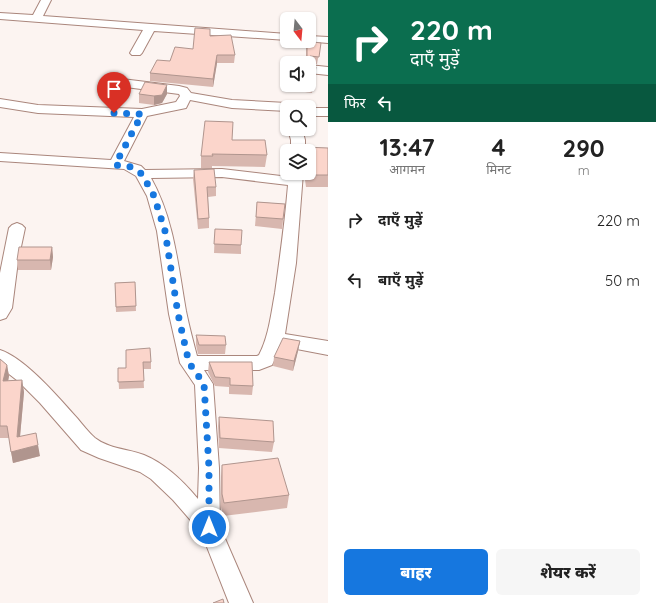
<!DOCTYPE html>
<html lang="hi">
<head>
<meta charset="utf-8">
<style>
  body { margin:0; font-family:Quicksand,"Noto Sans Devanagari",sans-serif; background:#f6f6f6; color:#222; height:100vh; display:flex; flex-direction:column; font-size:15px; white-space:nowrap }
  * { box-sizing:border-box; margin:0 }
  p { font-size:13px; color:#767676 }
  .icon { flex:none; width:22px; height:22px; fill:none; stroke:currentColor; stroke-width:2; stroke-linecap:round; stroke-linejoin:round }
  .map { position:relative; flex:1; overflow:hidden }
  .panel { display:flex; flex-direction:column; background:#fff; width:328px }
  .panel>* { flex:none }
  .hud { background:#0b6e4f; color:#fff; overflow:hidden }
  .needle { width:26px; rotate:164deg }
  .buttons { position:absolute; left:280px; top:12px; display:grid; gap:8px }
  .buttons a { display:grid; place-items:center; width:36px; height:36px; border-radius:6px; background:#fff; box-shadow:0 1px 3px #0004; font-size:20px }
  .pin { position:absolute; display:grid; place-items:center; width:34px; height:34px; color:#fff; margin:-41px -17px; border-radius:50% 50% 50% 0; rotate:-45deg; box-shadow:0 0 4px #0007 }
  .pin .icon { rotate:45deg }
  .me { position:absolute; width:44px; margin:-22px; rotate:0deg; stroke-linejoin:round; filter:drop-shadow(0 0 3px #0008) }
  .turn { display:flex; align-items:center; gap:14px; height:84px; padding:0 16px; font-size:18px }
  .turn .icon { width:52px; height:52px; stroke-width:2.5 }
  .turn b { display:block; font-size:28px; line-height:34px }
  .then { display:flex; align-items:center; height:38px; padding:0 16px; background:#0003; gap:8px; font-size:15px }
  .eta { display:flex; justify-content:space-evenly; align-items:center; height:68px; text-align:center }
  .eta b { font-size:24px; font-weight:800; line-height:28px }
  .primary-button { display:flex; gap:8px; margin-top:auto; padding:8px 16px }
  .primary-button a { flex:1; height:46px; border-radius:6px; background:#1677df; color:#fff; font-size:16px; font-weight:800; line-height:46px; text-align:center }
  .primary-button a+a { background:#f6f6f6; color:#222 }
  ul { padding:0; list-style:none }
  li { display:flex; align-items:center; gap:12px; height:60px; padding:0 16px }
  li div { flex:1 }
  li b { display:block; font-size:15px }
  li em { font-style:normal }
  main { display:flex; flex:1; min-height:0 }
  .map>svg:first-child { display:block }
</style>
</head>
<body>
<main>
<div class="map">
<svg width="328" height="603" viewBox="0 0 328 603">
  <rect width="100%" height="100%" fill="#fcf4f1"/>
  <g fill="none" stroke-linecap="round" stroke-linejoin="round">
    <defs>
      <g id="minor">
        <polygon points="41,0 51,0 43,16 287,34 287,40 154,31 142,53 140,55 132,55 130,53 143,30 0,19 0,13 33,15"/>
        <polygon points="309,36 328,37 328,43 305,41 309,41"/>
        <polygon points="309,65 328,67 328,75 309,73"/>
        <path d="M122,79L179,86L187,88L191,93L232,100L287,103L292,104L293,107H287V111L232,108L190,100L186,108L147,116L124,161L141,166L145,170L222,169L289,177V173H303L296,263L285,334L328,341V355L281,346L272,365L259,370H204L213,384L219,468L220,527L253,603H229L205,542L193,523L173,500L151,479L140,472L99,458L81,450L40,403L18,381L0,367V350C25,358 59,398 77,418C83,425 89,433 95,438C109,449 129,449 144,455C166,464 183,481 198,499L199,468L195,385L180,363L169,314L157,231L147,196L136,176L124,169L0,161V153L111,160L134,117L38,113L0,107V99L38,105L142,109L176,102L180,96L179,94L118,86L116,83L118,80ZM222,177L288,185C285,221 280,257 275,293C271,314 269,336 259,355L257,356H197C193,341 189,326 186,311C178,265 174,219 151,178Z"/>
        <rect x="309" y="108" width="19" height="8"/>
        <polygon points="288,129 302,129 305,140 305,151 291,151 291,140"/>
        <polygon points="17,223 22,225 25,228 18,261 12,308 6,318 0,320 0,273 9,228 12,225"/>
      </g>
    </defs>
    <use href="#minor" stroke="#aa867c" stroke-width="2"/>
    <use href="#minor" fill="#fff" fill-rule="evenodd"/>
  </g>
  <g fill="#d8b7af">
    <polygon points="210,36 235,55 234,63 217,63 213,87 150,81 150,73 193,49"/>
    <polygon points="307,41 321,43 317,64 306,63 306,49"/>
    <polygon points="309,66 316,67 312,93 305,92 305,85 309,85"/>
    <polygon points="139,94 167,94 162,103 154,105 139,103"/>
    <polygon points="232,140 267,155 265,167 212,166 212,168 201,168 201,156"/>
    <polygon points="303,147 328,148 328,187 306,187 304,173 309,173 309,151 302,151"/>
    <polygon points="194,170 216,187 216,196 208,197 209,218 209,228 198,229 193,179"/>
    <polygon points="257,202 285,204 282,229 255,226"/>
    <polygon points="215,229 241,245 241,254 214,253"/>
    <polygon points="52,247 53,257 51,270 18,270 17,260"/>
    <polygon points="135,282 136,311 116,312 115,283"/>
    <polygon points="196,335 226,345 225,354 198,354 196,345"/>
    <polygon points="300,341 298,351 293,371 273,366 274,357"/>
    <polygon points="126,350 151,362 151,369 143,369 144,388 119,389 118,368 126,368"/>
    <polygon points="0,359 7,365 9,376 8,381 22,380 24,392 20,436 40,456 13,463 9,438 0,438"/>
    <polygon points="209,362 253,386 252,395 229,394 229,387 215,386 208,372"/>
    <polygon points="219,417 274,442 272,452 219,448 218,426"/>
    <polygon points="222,465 289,495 287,508 223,516 221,507 221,477"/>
  </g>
  <g fill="#b0958e">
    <polygon points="217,55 217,63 213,87 213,79"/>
    <polygon points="167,85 167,94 162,103 154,105 154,96"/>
    <polygon points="52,247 53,257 51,270 50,260"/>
    <polygon points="300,341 298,351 293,371 294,361"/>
    <polygon points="7,365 9,376 6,392 3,381"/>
    <polygon points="22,380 24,392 19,448 17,437"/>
    <polygon points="38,445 40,456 13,463 11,452"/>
  </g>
  <g fill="#fbd5cb" stroke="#b0958e">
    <polygon points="195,28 210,29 210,36 231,35 235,55 217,55 213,79 150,73 157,60 170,61 175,47 193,49"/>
    <polygon points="307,41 321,43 319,57 310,56 309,57 309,63 307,63"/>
    <polygon points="309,66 316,67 313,85 309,84"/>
    <polygon points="145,82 167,85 162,95 154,96 139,94"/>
    <polygon points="205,121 233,122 232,140 265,140 267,155 212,154 213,156 201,156"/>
    <polygon points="303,147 328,148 328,175 308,175 308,173 309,173 309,151 304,151"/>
    <polygon points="214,169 216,187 207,187 209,218 198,219 194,170"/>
    <polygon points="257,202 285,204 283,219 256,217"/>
    <polygon points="215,229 242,230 241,245 214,244"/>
    <polygon points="19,247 52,247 50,260 17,260"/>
    <polygon points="135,282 136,306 116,307 115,283"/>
    <polygon points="196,335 225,336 226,345 199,345"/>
    <polygon points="283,338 300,341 294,361 274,357"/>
    <polygon points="150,348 151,362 143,362 144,381 118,382 118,368 126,368 126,350"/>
    <polygon points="0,359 7,365 3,381 22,380 17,437 36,433 38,445 11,452 7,426 0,426"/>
    <polygon points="209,362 252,362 253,386 230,385 230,378 215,377"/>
    <polygon points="219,417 273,421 274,442 220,438"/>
    <polygon points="278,458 289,495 224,503 222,494 222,465"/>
    <polygon points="223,599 224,603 213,603"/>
  </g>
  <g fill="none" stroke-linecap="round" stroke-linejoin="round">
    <polyline stroke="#1677df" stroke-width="7" stroke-dasharray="0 12.6" points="114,113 142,114 115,165 131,167 142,174 154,196 165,231 178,314 189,363 204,384 209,468 209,527"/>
  </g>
</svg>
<div class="buttons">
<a><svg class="needle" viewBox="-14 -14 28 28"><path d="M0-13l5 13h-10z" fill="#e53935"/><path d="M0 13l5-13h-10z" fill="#767676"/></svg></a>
<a><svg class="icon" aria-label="sound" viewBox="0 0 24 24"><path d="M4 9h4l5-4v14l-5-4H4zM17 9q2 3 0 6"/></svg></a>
<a><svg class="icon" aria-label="search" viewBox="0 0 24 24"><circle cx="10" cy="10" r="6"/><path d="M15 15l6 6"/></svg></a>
<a><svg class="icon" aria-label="layers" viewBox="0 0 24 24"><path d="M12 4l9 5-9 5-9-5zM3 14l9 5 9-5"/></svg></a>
</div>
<div class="pin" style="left:114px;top:113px;background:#d93025"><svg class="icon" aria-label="arrive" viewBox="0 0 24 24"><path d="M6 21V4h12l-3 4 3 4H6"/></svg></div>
<svg class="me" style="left:209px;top:527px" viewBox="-20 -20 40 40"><circle r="17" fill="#1677df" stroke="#fff" stroke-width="3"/><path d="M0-11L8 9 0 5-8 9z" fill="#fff"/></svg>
</div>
<section class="panel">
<div class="hud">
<div class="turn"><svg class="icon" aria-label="right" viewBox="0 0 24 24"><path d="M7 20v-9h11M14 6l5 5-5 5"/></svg><div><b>220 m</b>दाएँ मुड़ें</div></div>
<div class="then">फिर<svg class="icon" aria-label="left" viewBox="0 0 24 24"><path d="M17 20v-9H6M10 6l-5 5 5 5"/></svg></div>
</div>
<div class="eta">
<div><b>13:47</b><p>आगमन</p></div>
<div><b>4</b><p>मिनट</p></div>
<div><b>290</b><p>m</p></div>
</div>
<ul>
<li><svg class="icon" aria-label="right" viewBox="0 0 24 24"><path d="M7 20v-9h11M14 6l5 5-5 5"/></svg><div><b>दाएँ मुड़ें</b></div><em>220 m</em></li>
<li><svg class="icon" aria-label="left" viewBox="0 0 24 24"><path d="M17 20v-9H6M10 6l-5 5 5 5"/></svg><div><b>बाएँ मुड़ें</b></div><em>50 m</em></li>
</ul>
<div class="primary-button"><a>बाहर</a><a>शेयर करें</a></div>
</section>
</main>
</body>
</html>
